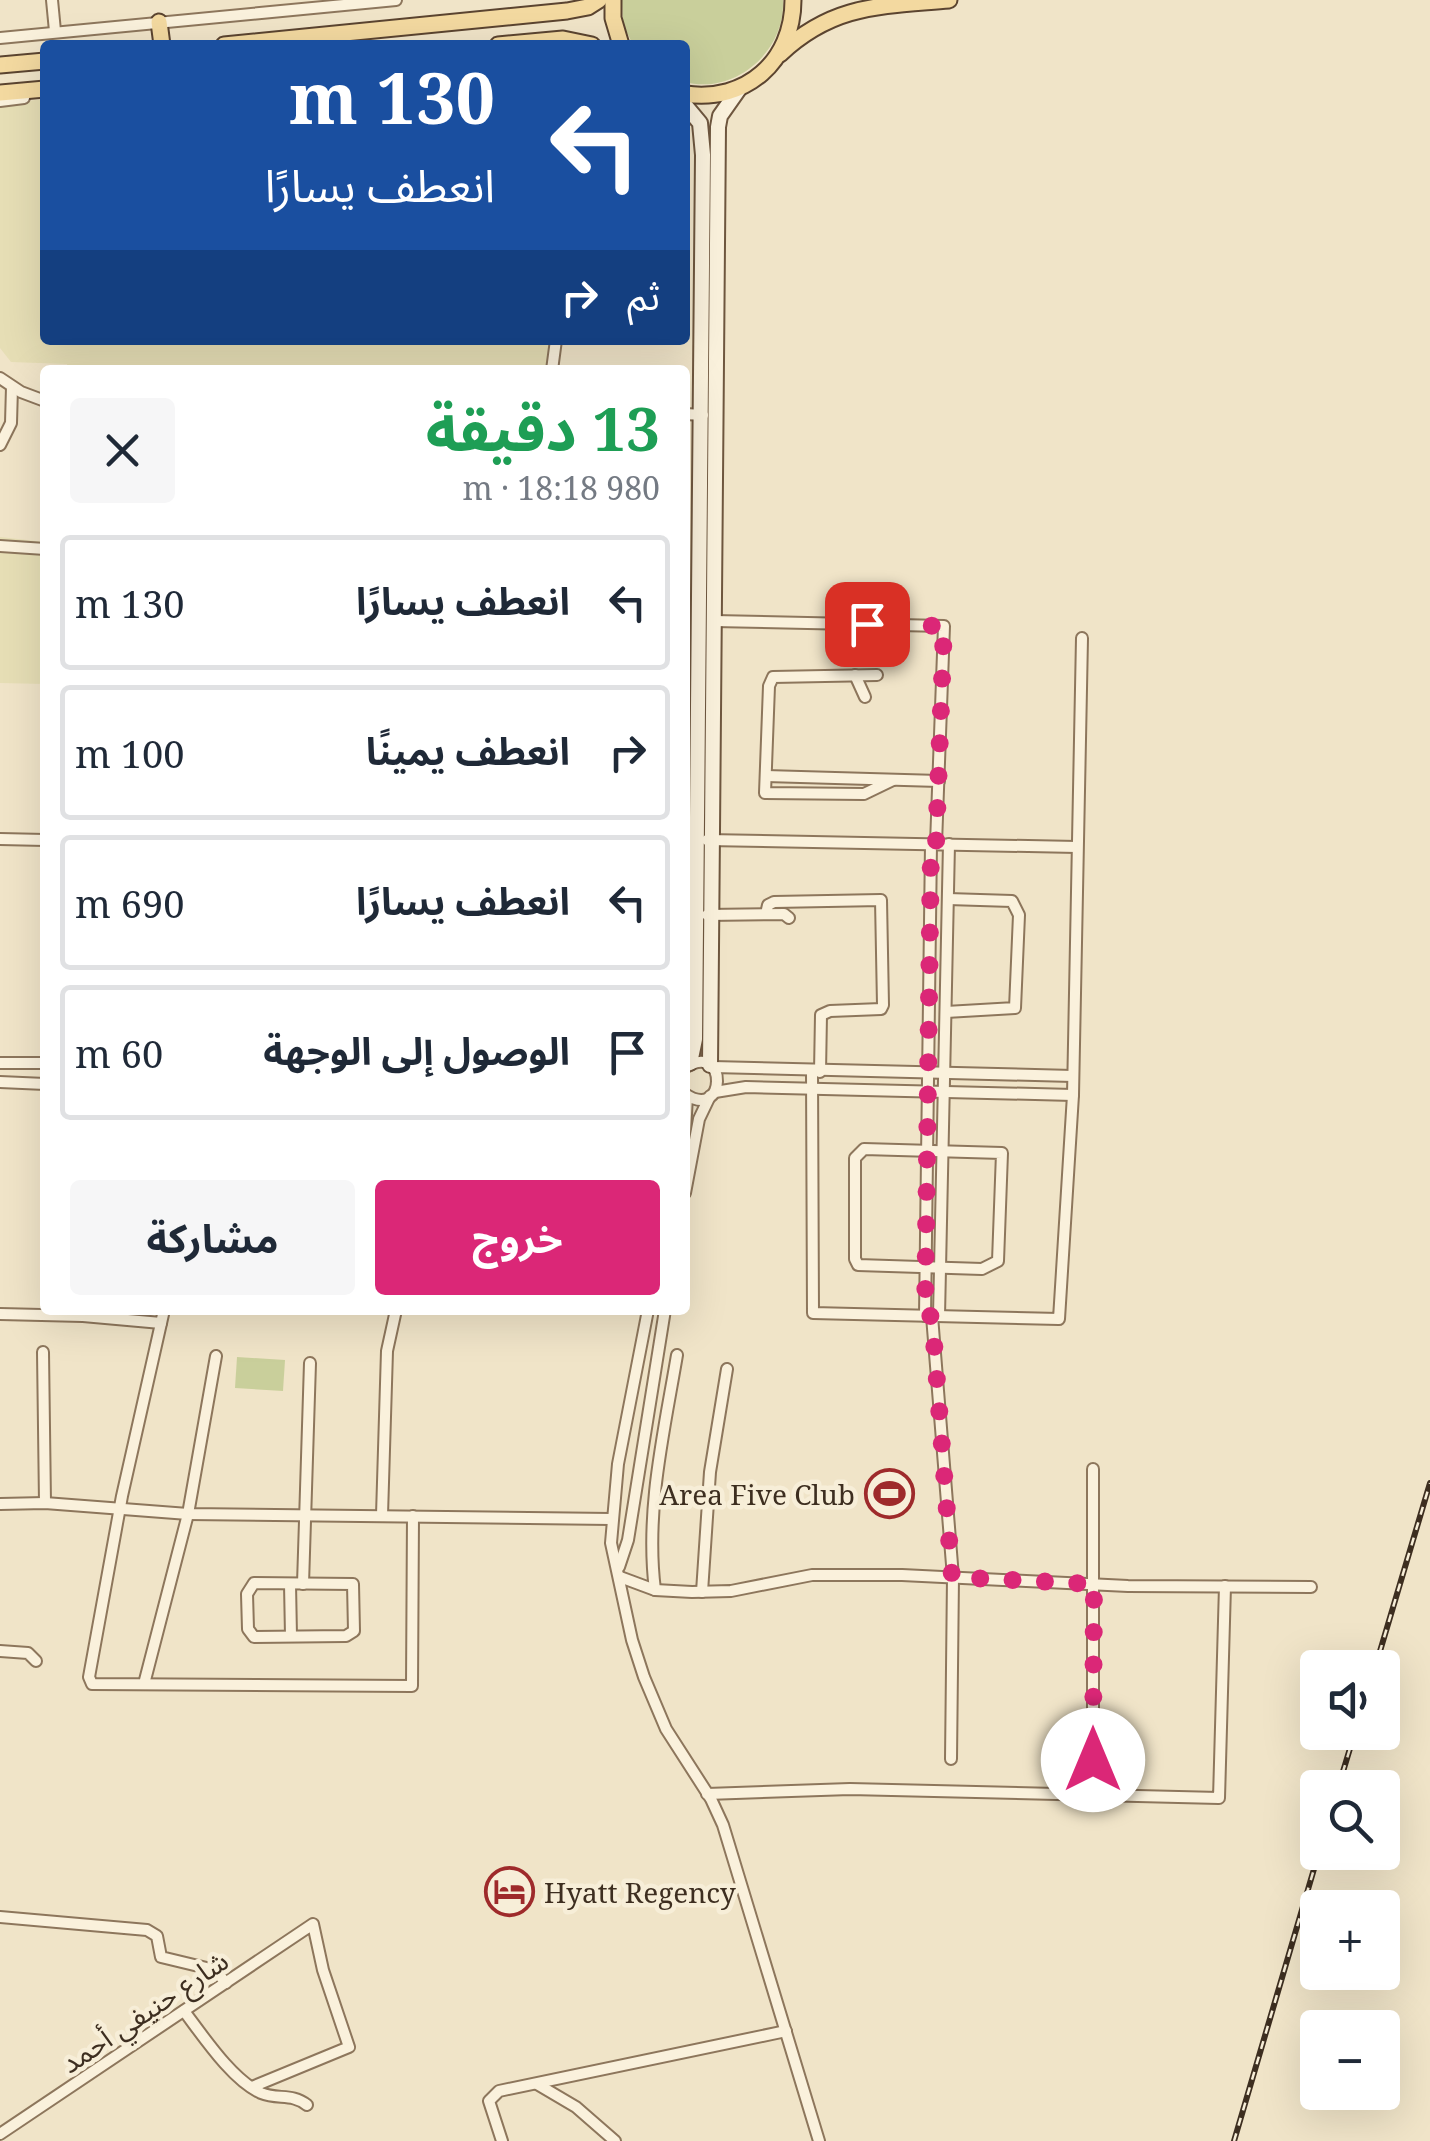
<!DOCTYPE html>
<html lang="ar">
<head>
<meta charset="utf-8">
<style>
  body { margin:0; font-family:"Noto Serif","Noto Sans Arabic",serif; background:#f6f6f7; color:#1f2937; direction:rtl; height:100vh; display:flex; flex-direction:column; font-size:38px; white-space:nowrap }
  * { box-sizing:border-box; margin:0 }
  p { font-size:32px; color:#747a83 }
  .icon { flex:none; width:55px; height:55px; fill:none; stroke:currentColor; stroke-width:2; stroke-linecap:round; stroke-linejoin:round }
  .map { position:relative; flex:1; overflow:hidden; direction:ltr }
  .panel { position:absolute; left:40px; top:365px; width:650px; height:950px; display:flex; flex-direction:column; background:#fff; border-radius:10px; box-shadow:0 10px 40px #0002; direction:rtl }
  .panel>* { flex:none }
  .top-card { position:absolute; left:40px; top:40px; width:650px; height:305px; border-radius:10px; box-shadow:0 10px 40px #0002; direction:rtl; background:#1a4fa0; color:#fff; overflow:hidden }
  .controls { position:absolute; left:1300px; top:1650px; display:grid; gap:20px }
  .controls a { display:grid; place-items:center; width:100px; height:100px; border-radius:10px; background:#fff; box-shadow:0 10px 40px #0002; font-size:50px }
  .pin { position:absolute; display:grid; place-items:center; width:85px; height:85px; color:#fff; margin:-42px; border-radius:20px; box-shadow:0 5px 15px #0006 }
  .me { position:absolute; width:110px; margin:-55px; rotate:0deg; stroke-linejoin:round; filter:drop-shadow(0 0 8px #0008) }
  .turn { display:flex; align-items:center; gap:35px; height:210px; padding:0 30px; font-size:45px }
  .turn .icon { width:130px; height:130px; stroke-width:2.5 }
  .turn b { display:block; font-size:70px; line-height:85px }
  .then { display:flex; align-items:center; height:95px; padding:0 30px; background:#0003; gap:20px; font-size:38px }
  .round { display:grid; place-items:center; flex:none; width:105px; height:105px; border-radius:10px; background:#f6f6f7 }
  .headline { display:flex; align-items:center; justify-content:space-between; height:170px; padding:0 30px }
  h1 { font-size:60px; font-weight:700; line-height:75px; color:#1e9e55 }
  .primary-button { display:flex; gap:20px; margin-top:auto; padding:20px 30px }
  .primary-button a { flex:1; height:115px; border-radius:10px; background:#db2777; color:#fff; font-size:40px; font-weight:700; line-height:115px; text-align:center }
  .primary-button a+a { background:#f6f6f7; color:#1f2937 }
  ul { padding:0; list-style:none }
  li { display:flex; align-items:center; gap:30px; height:135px; margin:0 20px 15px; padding:0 10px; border:5px solid #e0e1e3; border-radius:10px }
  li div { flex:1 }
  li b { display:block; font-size:38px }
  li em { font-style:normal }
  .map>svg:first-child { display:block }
</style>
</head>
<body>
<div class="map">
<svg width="1430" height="2141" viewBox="0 0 1430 2141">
  <rect width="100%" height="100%" fill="#f0e4c8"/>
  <g fill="#e6deb5">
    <polygon points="45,99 45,340 549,340 546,370 67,370 67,364 11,362 0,348 0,104"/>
    <polygon points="0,537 45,542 45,684 0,683"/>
  </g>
  <g fill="#c9cf9b">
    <path d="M622,0H783C786,51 735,95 685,82V45H633L623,24Z"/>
    <polygon points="237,1357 285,1360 283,1391 235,1388"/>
  </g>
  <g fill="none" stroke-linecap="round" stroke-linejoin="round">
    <defs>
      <g id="street">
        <polyline points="52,0 55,31"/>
        <polyline points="0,38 396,0"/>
        <polyline points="0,101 24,98"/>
        <polyline points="552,370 556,340"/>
        <polyline points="0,378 21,392 45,401"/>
        <polyline points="685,414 703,415"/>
        <polyline points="0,445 11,423 12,387"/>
        <polyline points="0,546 45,549"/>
        <polyline points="714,621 944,626 936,844"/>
        <polyline points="855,675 865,697"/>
        <polyline points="877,675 773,677 769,686 765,793 864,794 893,780"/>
        <polyline points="766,776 939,781"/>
        <polyline points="0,839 45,840"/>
        <polyline points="707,840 1077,847"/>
        <polyline points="766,914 768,905 774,902 881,900 883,1005 881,1009 830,1011 821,1015 820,1072"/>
        <polyline points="707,915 784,914 789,918"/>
        <polyline points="946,1012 1015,1008 1019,915 1012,901 948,899"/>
        <polyline points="0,1063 45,1063"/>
        <polyline points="713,1067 1073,1076"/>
        <polyline points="812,1072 813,1313 1059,1319 1073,1095 1082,638"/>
        <polyline points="0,1082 45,1084"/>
        <polyline points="715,1092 746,1087 1073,1095"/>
        <path d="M685,1094C727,1122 728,1041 686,1067"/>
        <polyline points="685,1132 687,1096"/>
        <polygon points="864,1149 1002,1153 998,1261 982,1269 858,1265 855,1259 855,1158"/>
        <polyline points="685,1193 699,1119 710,1096"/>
        <polyline points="164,1310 122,1496 89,1677 92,1684 412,1686 413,1516"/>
        <polyline points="648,1310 618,1464 611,1543 632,1640 644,1677 666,1729 711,1799 723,1825 819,2141"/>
        <polyline points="0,1314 83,1316 161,1323"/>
        <polyline points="925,1316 931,844"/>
        <polyline points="932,1316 953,1577 951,1759"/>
        <polyline points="939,1316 949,844"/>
        <polyline points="43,1352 45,1503"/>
        <polyline points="0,1504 45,1503 188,1514 611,1519"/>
        <polyline points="382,1515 387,1351 396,1310"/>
        <polyline points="619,1567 628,1540 665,1310"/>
        <polyline points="620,1577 655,1590 692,1592 731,1591 812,1575 902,1575 1128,1586 1311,1587"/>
        <polygon points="254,1583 353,1584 354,1631 346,1636 254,1637 248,1629 247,1594"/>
        <polyline points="290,1584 291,1636"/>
        <polyline points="303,1584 310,1363"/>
        <path d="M655,1590C645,1511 664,1432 677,1355"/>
        <polyline points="702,1592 710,1472 727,1369"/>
        <polyline points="0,1651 28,1653 36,1661"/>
        <polyline points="144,1684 188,1514 216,1356"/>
        <polyline points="707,1794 850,1789 1219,1798 1225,1586"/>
        <polyline points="1093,1795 1093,1469"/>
        <polyline points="0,1917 147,1930 157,1936 161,1957 215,1970 226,1983"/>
        <path d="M184,2011C203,2036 232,2080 261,2093C278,2100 292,2093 307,2105"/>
        <polyline points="537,2084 576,2107 615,2141"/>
        <polyline points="0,2134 313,1924 323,1970 349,2047 252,2087"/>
        <polyline points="502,2141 489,2101 499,2091 786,2031"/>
      </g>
      <g id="secondary">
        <polyline points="685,105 700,123 703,155 695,1039 690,1063"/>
        <polyline points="710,1065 718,127 720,116 739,89"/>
      </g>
      <g id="primary">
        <polyline points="613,0 613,18 621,45"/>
        <polyline points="159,22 162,45"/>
        <polyline points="224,45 567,11 588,7 599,0"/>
        <polyline points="498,45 563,39 592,45"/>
        <path d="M780,54C833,4 881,6 949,0"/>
        <polyline points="0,65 45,61"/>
        <polyline points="0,93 45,89"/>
        <path d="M685,94C746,103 793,61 793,0"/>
      </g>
    </defs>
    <use href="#street" stroke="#8d765c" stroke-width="14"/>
    <use href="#secondary" stroke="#6f573f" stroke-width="18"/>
    <use href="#primary" stroke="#5b4430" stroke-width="19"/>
    <use href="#street" stroke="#faf1dc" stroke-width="10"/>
    <use href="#secondary" stroke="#faf1dc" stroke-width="14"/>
    <use href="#primary" stroke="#f3d9a0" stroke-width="15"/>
    <defs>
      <g id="rail">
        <polyline points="1375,1668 1430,1483"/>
        <polyline points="1338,1788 1355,1732"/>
        <polyline points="1234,2141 1319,1852"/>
      </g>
    </defs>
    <use href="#rail" stroke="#3d2e20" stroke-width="6"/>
    <use href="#rail" stroke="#f7eed8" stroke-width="2.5" stroke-dasharray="8" stroke-linecap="butt"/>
  </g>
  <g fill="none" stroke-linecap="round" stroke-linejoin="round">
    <polyline stroke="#db2777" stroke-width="18" stroke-dasharray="0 32.4" points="867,624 944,626 936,844 931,844 925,1316 932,1316 952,1577 1094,1584 1093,1760"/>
  </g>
  <defs>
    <symbol id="stadium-ring" viewBox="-11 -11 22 22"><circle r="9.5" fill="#f7eed8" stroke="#9e2a2b" stroke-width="1.5"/><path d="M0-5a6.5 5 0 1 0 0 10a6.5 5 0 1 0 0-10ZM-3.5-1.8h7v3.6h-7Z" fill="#9e2a2b"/></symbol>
    <symbol id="hotel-ring" viewBox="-11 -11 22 22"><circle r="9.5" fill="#f7eed8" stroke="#9e2a2b" stroke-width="1.5"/><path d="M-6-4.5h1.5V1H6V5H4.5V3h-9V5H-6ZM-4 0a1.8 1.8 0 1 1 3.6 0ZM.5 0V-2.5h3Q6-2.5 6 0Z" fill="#9e2a2b"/></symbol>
  </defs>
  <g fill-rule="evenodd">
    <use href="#stadium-ring" x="862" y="1466" width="55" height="55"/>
    <use href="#hotel-ring" x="482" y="1864" width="55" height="55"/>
  </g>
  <g text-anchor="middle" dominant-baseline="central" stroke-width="9" stroke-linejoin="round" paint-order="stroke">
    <g font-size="28" fill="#3d2e20" stroke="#f7eed8" text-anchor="end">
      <text x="855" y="1494">Area Five Club</text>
      <text x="544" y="1892" text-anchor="start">Hyatt Regency</text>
    </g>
    <g font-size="28" fill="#3d2e20" stroke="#f7eed8">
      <text transform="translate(144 2011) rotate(-34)">شارع حنيفي أحمد</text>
    </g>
  </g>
</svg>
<div class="controls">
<a><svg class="icon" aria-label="sound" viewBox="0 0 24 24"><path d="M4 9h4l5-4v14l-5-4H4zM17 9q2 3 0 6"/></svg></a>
<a><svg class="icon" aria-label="search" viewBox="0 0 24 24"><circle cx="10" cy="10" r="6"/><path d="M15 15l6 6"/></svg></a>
<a>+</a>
<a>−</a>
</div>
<div class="pin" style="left:867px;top:624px;background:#d93025"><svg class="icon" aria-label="arrive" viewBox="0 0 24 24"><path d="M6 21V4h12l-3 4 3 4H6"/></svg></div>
<svg class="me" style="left:1093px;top:1760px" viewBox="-20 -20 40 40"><circle r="19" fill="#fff"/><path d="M0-13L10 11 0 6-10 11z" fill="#db2777"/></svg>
<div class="top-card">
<div class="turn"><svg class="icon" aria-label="left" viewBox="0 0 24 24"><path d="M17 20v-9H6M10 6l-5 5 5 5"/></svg><div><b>130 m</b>انعطف يسارًا</div></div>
<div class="then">ثم<svg class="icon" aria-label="right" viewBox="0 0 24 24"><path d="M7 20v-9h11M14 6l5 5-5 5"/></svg></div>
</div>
<section class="panel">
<div class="headline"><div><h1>13 دقيقة</h1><p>980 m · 18:18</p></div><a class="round"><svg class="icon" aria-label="close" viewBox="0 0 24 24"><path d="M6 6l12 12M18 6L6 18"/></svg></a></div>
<ul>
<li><svg class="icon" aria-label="left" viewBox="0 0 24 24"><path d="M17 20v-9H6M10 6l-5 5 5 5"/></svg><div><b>انعطف يسارًا</b></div><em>130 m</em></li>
<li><svg class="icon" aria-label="right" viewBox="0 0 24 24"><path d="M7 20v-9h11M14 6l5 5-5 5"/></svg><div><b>انعطف يمينًا</b></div><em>100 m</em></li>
<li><svg class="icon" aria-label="left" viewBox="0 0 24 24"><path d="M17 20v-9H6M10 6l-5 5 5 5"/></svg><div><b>انعطف يسارًا</b></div><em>690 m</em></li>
<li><svg class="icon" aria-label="arrive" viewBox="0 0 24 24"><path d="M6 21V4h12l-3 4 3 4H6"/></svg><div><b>الوصول إلى الوجهة</b></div><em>60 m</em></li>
</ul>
<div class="primary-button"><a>خروج</a><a>مشاركة</a></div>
</section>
</div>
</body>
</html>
